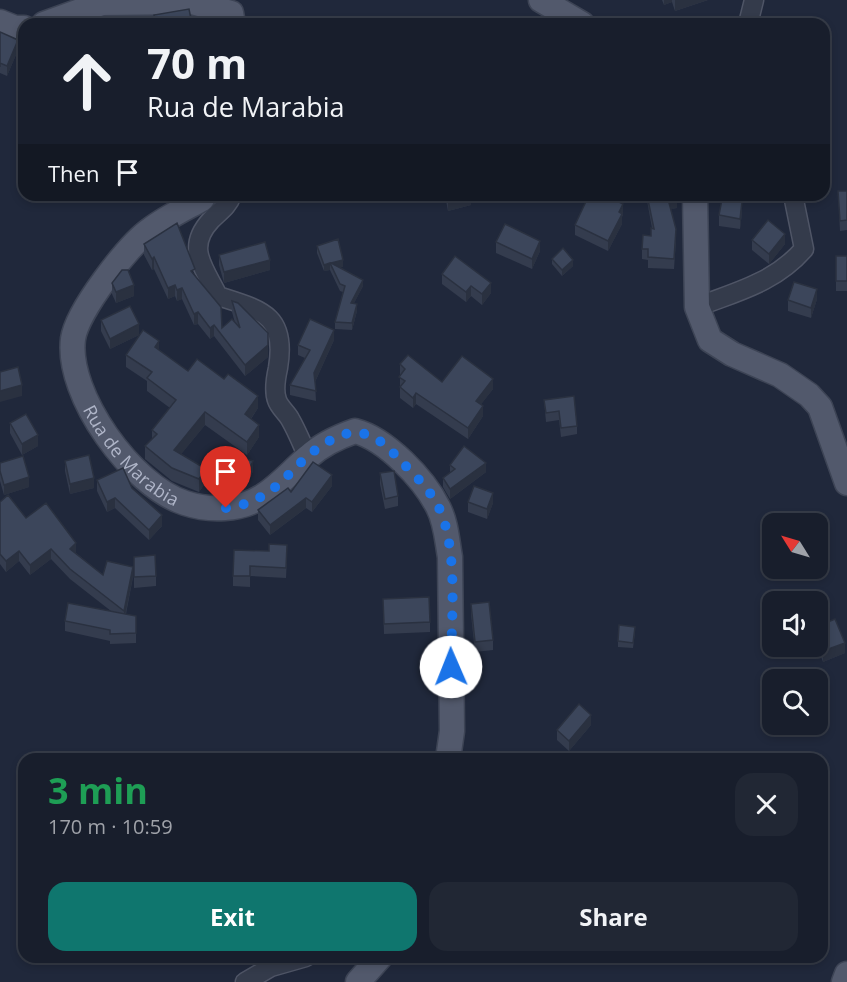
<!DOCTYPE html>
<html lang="en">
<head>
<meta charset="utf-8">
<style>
  body { margin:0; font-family:"Open Sans",sans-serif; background:#212734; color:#f1f3f6; height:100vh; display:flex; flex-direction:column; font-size:22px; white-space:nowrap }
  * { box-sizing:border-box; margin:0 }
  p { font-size:20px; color:#9fa2a9 }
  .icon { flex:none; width:33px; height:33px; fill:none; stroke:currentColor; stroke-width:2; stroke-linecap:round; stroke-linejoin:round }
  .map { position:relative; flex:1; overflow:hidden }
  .panel { position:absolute; left:18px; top:753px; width:810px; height:210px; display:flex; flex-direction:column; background:#181e2c; border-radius:18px; box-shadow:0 3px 9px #0003,0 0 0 2px #363c48 }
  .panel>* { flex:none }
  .banner { position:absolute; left:18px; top:18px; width:812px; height:183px; border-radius:18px; box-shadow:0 3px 9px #0003,0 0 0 2px #363c48; background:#181e2c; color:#f1f3f6; overflow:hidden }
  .needle { width:39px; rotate:307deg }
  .buttons { position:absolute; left:762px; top:513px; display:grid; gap:12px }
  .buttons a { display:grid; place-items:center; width:66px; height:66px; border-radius:12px; background:#181e2c; box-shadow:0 3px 9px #0003,0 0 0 2px #363c48; font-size:30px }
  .pin { position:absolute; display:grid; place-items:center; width:51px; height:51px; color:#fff; margin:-62px -26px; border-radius:50% 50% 50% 0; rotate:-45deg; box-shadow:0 0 6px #0007 }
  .pin .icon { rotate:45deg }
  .me { position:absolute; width:66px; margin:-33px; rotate:359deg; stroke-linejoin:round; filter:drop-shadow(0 0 4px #0008) }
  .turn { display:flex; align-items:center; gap:21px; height:126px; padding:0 30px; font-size:27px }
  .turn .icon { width:78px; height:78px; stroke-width:2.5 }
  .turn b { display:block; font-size:42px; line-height:51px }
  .then { display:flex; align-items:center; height:57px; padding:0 30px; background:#0003; gap:12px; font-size:22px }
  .round { display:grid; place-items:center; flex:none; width:63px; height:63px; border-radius:18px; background:#212734 }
  .headline { display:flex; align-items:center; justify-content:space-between; height:102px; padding:0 30px }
  h1 { font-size:36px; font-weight:700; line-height:45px; color:#1e9e55 }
  .cta { display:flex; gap:12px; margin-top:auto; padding:12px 30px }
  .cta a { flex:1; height:69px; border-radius:18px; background:#0f766e; color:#fff; font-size:24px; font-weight:700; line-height:69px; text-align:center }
  .cta a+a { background:#212734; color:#f1f3f6 }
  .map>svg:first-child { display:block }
</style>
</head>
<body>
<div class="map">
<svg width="847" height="982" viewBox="0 0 847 982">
  <rect width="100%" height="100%" fill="#20283b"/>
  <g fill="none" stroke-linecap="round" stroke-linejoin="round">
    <defs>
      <g id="minor">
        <polyline points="748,24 754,0"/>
        <path d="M232,195C228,206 220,211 211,220C185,248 204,267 218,296C262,310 287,315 278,368C276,377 274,392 277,400C279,407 287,413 290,419C297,431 302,444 308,457"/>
        <path d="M697,307C738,291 774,283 804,249L793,195"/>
        <polyline points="245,982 271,967 306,957"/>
      </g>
      <g id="major">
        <polyline points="541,0 582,24"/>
        <polyline points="0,22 15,28 24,28"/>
        <polyline points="44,24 102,3 192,2 231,13 233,24"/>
        <path id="s1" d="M204,195L202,199C186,208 167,217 151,229C128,245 77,311 73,339C66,395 132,486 185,503C197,507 212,509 225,508C264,506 281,480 308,457C322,444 338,437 355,431C386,439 424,479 438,507C446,522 447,540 450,557L452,731L448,759"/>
        <polyline points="695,195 697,307 710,340 732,354 780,375 809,395 820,407 847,483"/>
        <polyline points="358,982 380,957"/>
        <polyline points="844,982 847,974"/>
      </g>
    </defs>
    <use href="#minor" stroke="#4f5566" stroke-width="21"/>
    <use href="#major" stroke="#3d4455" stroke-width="27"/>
    <use href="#minor" stroke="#343b4b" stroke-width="18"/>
    <use href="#major" stroke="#52596c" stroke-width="24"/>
  </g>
  <g fill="#343c4e">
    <polygon points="662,0 708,0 675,11 672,2 664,5"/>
    <polygon points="0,32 18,50 7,76 0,73 0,77"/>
    <polygon points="838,191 847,191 847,230 840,231"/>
    <polygon points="445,195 471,195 471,205 448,211"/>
    <polygon points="646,195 676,195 677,208 670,209 676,240 674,269 648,268 648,260 642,259 642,249 651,236 652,228"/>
    <polygon points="742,212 740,229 719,226 719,215"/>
    <polygon points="623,214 622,217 622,224 608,251 575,235 575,225"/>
    <polygon points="752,240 785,244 769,264 752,250"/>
    <polygon points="496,242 540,251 532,269 496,253"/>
    <polygon points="144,244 195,276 222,328 235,323 232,312 232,301 268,333 268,357 245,376 214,336 210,339 198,324 194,325 182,299 177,301 175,296 168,299 154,269 152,270 144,255"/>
    <polygon points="317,246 343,267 340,267 363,286 354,303 357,311 352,330 335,329 335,322 343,292 340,291 330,270 324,271 317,253"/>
    <polygon points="219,255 270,270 224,283 219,265"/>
    <rect x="836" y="256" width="11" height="35"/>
    <polygon points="552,259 573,266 562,276 552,264"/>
    <polygon points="442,274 491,293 482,305 471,296 466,302 442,284"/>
    <polygon points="112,283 134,296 116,303 112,294"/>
    <polygon points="817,299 811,318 788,311 788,300"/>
    <polygon points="101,320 139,335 110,349 101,331"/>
    <polygon points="334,340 315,382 316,401 290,395 290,385 305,358 298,355 298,345"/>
    <polygon points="159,351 188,371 258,408 251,419 259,437 247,455 205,425 181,454 206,482 199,492 172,481 145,459 145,446 152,439 152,430 170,408 147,391 147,381 126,367 126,355"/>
    <polygon points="400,364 442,382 493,389 481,404 483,416 468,439 416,404 413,408 400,398"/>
    <polygon points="544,400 577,426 577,434 561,437 559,420 546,422"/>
    <polygon points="10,423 38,446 22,455 10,433"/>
    <polygon points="65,461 94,488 70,494 65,471"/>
    <polygon points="0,463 29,487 4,495 0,481"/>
    <polygon points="450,465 486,472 450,499 443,487 443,478 450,473"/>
    <polygon points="253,471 245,489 228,493 209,487 209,477"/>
    <polygon points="380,473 398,496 398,506 385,509 380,484"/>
    <polygon points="97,480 132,488 162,526 149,540 115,508 107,512 97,491"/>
    <polygon points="332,486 312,512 306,508 270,535 258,520 258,510 291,492"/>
    <polygon points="0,502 26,518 76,553 103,575 133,577 126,614 136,616 136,643 110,644 110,641 65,631 65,621 111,611 70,579 51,559 30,575 19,561 6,572 0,564"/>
    <polygon points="468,502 493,503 487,519 468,512"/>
    <polygon points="269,551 287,556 286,578 250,576 250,587 233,586 233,576"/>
    <polygon points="134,557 156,576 156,586 134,588"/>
    <polygon points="383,599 430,622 430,632 384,634"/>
    <polygon points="471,604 493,640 493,650 475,652 471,614"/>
    <polygon points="818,626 845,653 823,662 817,646"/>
    <polygon points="635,632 633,648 618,647 618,641"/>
    <polygon points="591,725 569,751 557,740 557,730"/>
  </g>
  <g fill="#2a3140">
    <polygon points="664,0 672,0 672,2 664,5"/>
    <polygon points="675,0 708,0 675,11"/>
    <polygon points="18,40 18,50 7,76 7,66"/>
    <polygon points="469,195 471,195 471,205 448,211 448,200"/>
    <polygon points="677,197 677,208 668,210 668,199"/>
    <polygon points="742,202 742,212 740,229 740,219"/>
    <polygon points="623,204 623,214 622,217 622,224 608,251 608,241"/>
    <polygon points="785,234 785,244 769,264 769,254"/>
    <polygon points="540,241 540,251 532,269 532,259"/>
    <polygon points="154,257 154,269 152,270 152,259"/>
    <polygon points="270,260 270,270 224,283 224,272"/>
    <polygon points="343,260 343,267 332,269 331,263"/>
    <polygon points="573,260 573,266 562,276 562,270"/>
    <polygon points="330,263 330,270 324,271 324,265"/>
    <polygon points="363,280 363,286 351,309 351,303"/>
    <polygon points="491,283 491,293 482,305 482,294"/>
    <polygon points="134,285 134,296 116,303 116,292"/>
    <polygon points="175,285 175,296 168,299 168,288"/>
    <polygon points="471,286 471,296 466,302 466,292"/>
    <polygon points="182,288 182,299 177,301 177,290"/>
    <polygon points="817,289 817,299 811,318 811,308"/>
    <polygon points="357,304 357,311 352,330 352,323"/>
    <polygon points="198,312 198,324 194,325 194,314"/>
    <polygon points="139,324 139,335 110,349 110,339"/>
    <polygon points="214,325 214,336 210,339 210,328"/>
    <polygon points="334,330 334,340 314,384 314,373"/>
    <polygon points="159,341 159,354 155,347"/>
    <polygon points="268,345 268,357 245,376 245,365"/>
    <polygon points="493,379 493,389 476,411 476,401"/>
    <polygon points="22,385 22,396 0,402 0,391"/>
    <polygon points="416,393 416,404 413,408 413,398"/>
    <polygon points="258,396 258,408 245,427 245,414"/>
    <polygon points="483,406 483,416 468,439 468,428"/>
    <polygon points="205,412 205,425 174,463 174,450"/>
    <polygon points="259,425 259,437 247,455 247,442"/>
    <polygon points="38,435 38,446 22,455 22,444"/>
    <polygon points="253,461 253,471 245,489 228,493 228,483"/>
    <polygon points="486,463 486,472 450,499 450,489"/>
    <polygon points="206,469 206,482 199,492 199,479"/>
    <polygon points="332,475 332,486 312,512 312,502"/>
    <polygon points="29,477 29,487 4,495 4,485"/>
    <polygon points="94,478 94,488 70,494 70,484"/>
    <polygon points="493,493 493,503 487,519 487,509"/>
    <polygon points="115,498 115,508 107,512 107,502"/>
    <polygon points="306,498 306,508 270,535 270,525"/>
    <polygon points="162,515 162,526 149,540 149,530"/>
    <polygon points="76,543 76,553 70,559 70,549"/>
    <polygon points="51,549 51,559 30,575 30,565"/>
    <polygon points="19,551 19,561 6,572 6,561"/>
    <polygon points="133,567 133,577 124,621 124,611"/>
    <polygon points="845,643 845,653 823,662 823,651"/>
    <polygon points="591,715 591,725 569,751 569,741"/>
  </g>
  <g fill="#3c465b" stroke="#2a3140" stroke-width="1.5">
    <polygon points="189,9 192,24 156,24 154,15"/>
    <polygon points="473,18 479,24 468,24"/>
    <polygon points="0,32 18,40 7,66 0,63 0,67"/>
    <polygon points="838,191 847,191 847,220 840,221"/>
    <polygon points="447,195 469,195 448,200"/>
    <polygon points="589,195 605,195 623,204 619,212 622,214 608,241 575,225"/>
    <polygon points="647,195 676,195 677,197 668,199 676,229 674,259 648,257 648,249 642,249 643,235 651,236 651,228 654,229"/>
    <polygon points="722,199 742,202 740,219 719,215"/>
    <polygon points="768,220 785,234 769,254 752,240"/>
    <polygon points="177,223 195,269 191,271 221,307 222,328 232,319 240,328 232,301 238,303 268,333 268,345 245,365 214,325 210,328 198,312 194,314 182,288 177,290 175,285 168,288 154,257 152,259 144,244"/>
    <polygon points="505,224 540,241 532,259 496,242"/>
    <polygon points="338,239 343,260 331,263 363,280 351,303 357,304 352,323 335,322 345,286 340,284 330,263 324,265 317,246"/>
    <polygon points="265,242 270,260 224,272 219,255"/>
    <polygon points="563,248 573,260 562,270 552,259"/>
    <polygon points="455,256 491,283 482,294 471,286 466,292 442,274"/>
    <rect x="836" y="256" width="11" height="25"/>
    <polygon points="122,270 128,270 134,285 116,292 112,283"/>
    <polygon points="794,282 817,289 811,308 788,300"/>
    <polygon points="130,306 139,324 110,339 101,320"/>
    <polygon points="310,319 334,330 314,373 316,391 290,385 310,350 298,345"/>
    <polygon points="143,330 159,341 155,347 188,371 197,359 224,379 228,374 258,396 245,414 259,425 247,442 205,412 174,450 206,469 199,479 172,468 145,446 157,434 152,430 176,400 147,378 152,372 126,355"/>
    <polygon points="408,355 442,382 462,356 493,379 476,401 483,406 468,428 416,393 413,398 400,387 405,381 399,377 405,369 400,364"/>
    <polygon points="18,367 22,385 0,391 0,372"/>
    <polygon points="574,396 577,426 561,428 559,411 546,413 544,400"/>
    <polygon points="26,414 38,435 22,444 10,423"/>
    <polygon points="464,446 486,463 450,489 443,478 455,469 450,465"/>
    <polygon points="218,450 253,461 245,479 228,483 209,477"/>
    <polygon points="89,455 94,478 70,484 65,461"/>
    <polygon points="23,456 29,477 4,485 0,471 0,463"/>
    <polygon points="313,462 332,475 312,502 306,498 270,525 258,510 288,488 291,492"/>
    <polygon points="123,468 132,488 162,515 149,530 115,498 107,502 97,480"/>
    <polygon points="394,471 398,496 385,499 380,473"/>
    <polygon points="474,486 493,493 487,509 468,502"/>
    <polygon points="8,495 26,518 46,503 76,543 70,549 103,575 107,561 133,567 124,611 70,569 51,549 30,565 19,551 6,561 0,554 0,502"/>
    <polygon points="269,544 287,545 286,568 250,566 250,576 233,576 234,550 269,551"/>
    <polygon points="155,555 156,576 134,577 134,557"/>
    <polygon points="429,597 430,622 384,624 383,599"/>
    <polygon points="489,602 493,640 475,642 471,604"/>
    <polygon points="68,603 136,616 136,633 110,634 110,630 65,621"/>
    <polygon points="835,619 845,643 823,651 818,637 818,626"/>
    <polygon points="619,625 635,627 633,643 618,641"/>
    <polygon points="579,704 591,715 569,741 557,730"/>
  </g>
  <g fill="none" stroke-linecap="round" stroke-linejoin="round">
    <path stroke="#1a73e8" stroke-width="10" stroke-dasharray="0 18" d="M226,508C284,500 289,460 335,438C359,426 378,436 395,455C410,471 429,487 439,508C459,551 451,620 451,667"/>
  </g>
  <g text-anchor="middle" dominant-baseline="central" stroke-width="4.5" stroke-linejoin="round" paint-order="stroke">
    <g font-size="18" fill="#afb5c8" stroke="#1a2030">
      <text stroke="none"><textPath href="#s1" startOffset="336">Rua de Marabia</textPath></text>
    </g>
  </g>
</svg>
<div class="buttons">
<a><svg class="needle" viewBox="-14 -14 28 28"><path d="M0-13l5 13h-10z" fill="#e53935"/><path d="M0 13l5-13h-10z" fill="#9fa2a9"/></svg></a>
<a><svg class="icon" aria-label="sound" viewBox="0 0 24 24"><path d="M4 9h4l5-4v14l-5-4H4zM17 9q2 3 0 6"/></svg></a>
<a><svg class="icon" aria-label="search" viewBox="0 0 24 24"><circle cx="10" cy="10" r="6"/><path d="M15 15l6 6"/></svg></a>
</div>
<div class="pin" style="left:226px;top:508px;background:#d93025"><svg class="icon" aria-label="arrive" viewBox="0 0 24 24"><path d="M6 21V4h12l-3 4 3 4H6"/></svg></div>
<svg class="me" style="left:451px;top:667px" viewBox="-20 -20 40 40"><circle r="19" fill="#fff"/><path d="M0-13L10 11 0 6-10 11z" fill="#1a73e8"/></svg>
<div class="banner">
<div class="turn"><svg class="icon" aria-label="ahead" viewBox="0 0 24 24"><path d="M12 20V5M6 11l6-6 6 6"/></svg><div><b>70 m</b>Rua de Marabia</div></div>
<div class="then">Then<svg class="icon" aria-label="arrive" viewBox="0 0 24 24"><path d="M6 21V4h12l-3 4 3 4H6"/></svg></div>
</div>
<section class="panel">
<div class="headline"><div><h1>3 min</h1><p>170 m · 10:59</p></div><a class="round"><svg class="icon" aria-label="close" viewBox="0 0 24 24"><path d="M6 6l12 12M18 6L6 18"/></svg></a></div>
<div class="cta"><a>Exit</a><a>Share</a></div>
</section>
</div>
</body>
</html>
